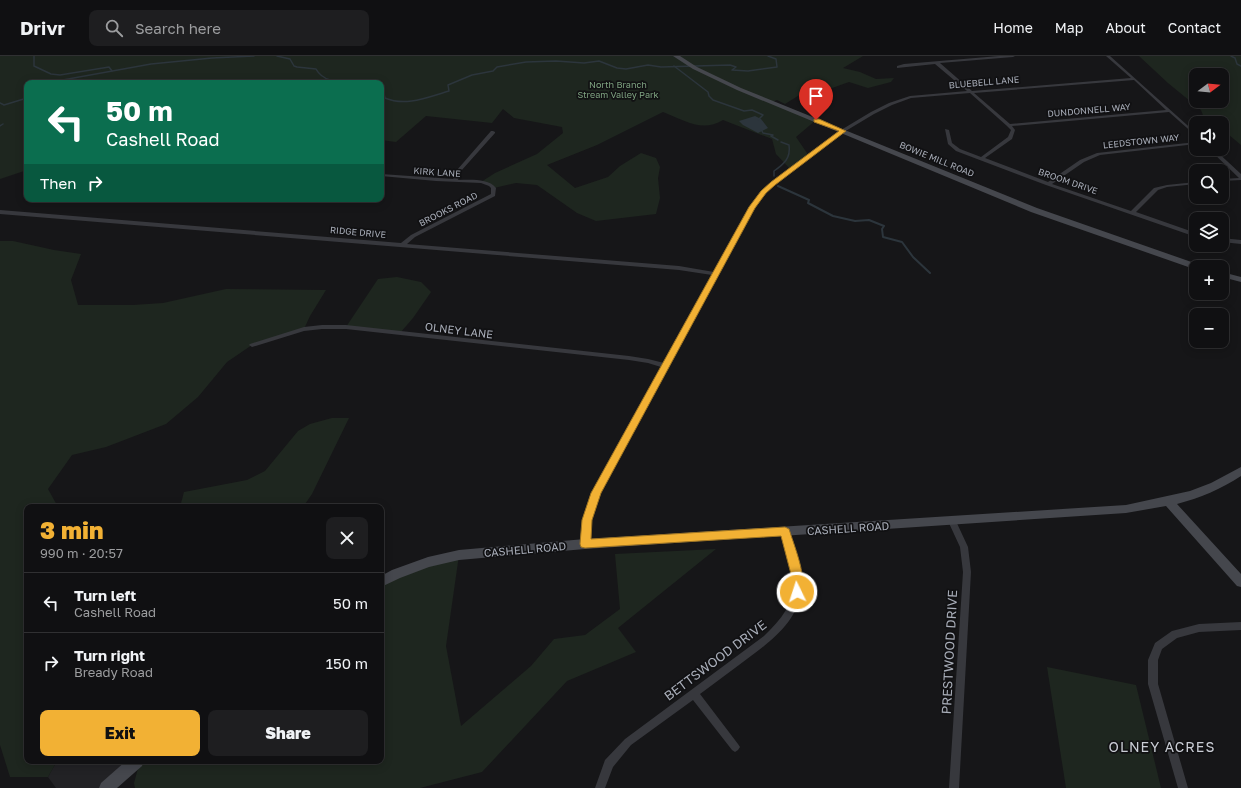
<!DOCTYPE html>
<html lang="en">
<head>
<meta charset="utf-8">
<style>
  body { margin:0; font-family:"Golos Text",sans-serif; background:#1e1e20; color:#f1f3f6; height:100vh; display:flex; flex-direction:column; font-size:15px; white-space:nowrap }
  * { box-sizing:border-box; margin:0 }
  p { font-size:13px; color:#9c9d9f }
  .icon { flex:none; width:22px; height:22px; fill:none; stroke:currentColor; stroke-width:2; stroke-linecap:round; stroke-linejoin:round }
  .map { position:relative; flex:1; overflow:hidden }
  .drawer { position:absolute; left:24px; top:448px; width:360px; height:260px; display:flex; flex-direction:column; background:#101012; border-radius:8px; box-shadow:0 2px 10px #0003,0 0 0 1px #303032 }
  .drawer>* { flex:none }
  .banner { position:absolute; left:24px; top:24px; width:360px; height:122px; border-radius:8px; box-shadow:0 2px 10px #0003,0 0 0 1px #303032; background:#0b6e4f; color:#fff; overflow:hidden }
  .needle { width:26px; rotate:74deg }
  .buttons { position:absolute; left:1189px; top:12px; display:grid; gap:8px }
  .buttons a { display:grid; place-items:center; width:40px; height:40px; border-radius:8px; background:#101012; box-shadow:0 2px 10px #0003,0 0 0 1px #303032; font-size:20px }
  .pin { position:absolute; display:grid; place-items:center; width:34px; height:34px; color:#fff; margin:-41px -17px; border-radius:50% 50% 50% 0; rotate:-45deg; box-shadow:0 0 4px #0007 }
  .pin .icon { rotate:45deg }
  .me { position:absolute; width:44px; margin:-22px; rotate:356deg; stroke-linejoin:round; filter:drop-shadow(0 0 3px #0008) }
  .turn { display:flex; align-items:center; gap:14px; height:84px; padding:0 16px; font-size:18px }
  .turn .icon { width:52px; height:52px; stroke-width:2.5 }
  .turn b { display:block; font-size:28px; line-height:34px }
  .then { display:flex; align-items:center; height:38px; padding:0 16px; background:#0003; gap:8px; font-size:15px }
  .round { display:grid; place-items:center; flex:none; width:42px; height:42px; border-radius:8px; background:#1e1e20 }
  .head { display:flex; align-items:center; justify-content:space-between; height:68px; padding:0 16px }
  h1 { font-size:24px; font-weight:800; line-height:30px; color:#f2b134 }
  .primary-button { display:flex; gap:8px; margin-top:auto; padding:8px 16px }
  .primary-button a { flex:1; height:46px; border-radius:8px; background:#f2b134; color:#111; font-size:16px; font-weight:800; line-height:46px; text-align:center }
  .primary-button a+a { background:#1e1e20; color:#f1f3f6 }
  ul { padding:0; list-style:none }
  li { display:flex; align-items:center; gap:12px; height:60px; padding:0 16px; border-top:1px solid #303032 }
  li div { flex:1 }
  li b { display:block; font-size:15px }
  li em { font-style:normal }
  header { display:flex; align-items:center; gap:24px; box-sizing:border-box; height:56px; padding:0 20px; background:#101012; border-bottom:1px solid #303032 }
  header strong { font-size:19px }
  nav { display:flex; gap:22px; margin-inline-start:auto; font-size:14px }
  .search { width:280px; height:36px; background:#1e1e20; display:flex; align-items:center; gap:10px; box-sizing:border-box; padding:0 14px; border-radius:8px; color:#9c9d9f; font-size:15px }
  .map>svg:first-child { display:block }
</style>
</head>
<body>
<header>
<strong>Drivr</strong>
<div class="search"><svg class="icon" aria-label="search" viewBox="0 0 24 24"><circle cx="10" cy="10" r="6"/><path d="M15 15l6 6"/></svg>Search here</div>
<nav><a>Home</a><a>Map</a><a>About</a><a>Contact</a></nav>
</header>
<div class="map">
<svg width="1241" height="732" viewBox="0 0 1241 732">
  <rect width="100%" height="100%" fill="#161618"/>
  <polygon fill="#222225" points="57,705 137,705 106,732 56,732 48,721"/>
  <g fill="#1e261f" fill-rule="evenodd">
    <path d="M0,0H863L843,12L860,16L876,23L894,22L891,26L868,32L849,26L818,37L801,38L785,48L777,44L772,46L816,64L796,81L809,100L791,114L776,98L772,83L723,64C702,77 684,64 663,56L597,89L547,109L575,132L608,121L620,110L641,97L656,102L660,111L658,122L660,142L656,158L596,165L577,157L537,129L516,127L494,132L481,126L495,117L537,98L563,77L562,71L514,62L503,53L492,67L426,60L396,86L381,84V27H27V114L0,123Z"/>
    <path d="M1139,0H1241V89L1222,73V67H1213L1204,62L1201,54L1168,27ZM1196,19H1222V45H1196Z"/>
    <polygon points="0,185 13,185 54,194 81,198 71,224 78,249 133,249 163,247 226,233 326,234 310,260 304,273 252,289 227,306 198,341 166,368 106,391 72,399 48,433 58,451 27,451 27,705 57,705 48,721 10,721 0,689"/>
    <polygon points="397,221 421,226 431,236 413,262 400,277 346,271 378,223"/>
    <polygon points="332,362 349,362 312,438 303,451 180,451 184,436 247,424 265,415 298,375 310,368"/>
    <polygon points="716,493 618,572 636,596 567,625 482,716 420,732 135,732 134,727 140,705 381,705 381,526 459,499 446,590 461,670 531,610 554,583 585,579 620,553 615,498"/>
    <polygon points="1047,611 1136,629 1161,732 1066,732"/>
  </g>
  <polygon fill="#2c353c" points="755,60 761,63 768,72 758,77 743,69 739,65"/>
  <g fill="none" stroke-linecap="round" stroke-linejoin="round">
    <g stroke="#2c353c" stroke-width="1.5">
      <polyline points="34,0 34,10 51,18 60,19 109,11 112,15"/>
      <path d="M277,0L290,3L294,10L297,11L316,13C323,26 339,26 352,27"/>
      <polyline points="1231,0 1235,2 1237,8 1241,10"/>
      <polyline points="674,10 708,36 709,40 713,44 744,55 752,54 763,59 758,64"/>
      <polyline points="46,27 151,8 212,2 254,0"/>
      <polyline points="130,27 143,26"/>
      <path d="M381,34H383L385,42C406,51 428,41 449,35L448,29L472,19L493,15L497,11L526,6L556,5L584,7L599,5L617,12L626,13L648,9L661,11L730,9L736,11L732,14L748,15L777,11L776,3L768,0"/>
      <polyline points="0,47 4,49 27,42"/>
      <polyline points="24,49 27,47"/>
      <polyline points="0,70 3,68"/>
      <polyline points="761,73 763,77 773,79 771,80 778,84"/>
      <path d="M774,120V115C784,108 791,102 789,89L781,86"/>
    </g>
    <polyline stroke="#2c353c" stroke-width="2" points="778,130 809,144 808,147 833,160 855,165 869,164 884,170 882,173 883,181 902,186 913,201 930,217"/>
    <g fill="#37383d" fill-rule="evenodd">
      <path d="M999,0H1015L1013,1L940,7L972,35L1131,22L1106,0H1110L1196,77V80L1169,56L1012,70L1015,74L1012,83L985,102L1048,126L1080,104L1097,97L1196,86V88L1100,99L1084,106L1052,128L1131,155L1154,132L1167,129L1196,126V128L1167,131L1158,134L1136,156L1196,177V181L1046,129L956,95L948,88L945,73L949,74L952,87L960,93L981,101L1008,81L1011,74L1007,70L970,37L911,42L892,49L874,58L839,79L775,128L754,151L600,437L591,464L589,488L588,490L585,491L582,490L581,488L583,464L592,437L661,311L648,307L629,304L346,273H322L304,275L252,291L249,289L250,288L304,271L322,269H346L629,300L648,303L664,307L712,219L679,214L0,158V154L401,187L411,179L491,138V132L489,130L481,127L436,125L381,120V118L453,123L457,114L491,75H493L495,76V77L461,115L458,124C470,124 488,122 496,132L495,140L415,181L407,188L679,210L714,216L749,151L762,135L771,126L836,77L871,56L889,47L910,40L967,35L935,8L897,12V10L904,8ZM1134,24L1166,54L1010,68L974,37Z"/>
      <polygon points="1209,93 1214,93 1241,118 1241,124 1222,125 1222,123 1239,122"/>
      <polygon points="1222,182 1241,184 1241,188 1222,186"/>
      <polygon points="952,462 955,463 968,491 971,516 959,732 949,732 963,516 960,491 948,465 949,463"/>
      <path d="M785,473L788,474L789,476C794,494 802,514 801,533C799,568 764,590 739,609C726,619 713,628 700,638L738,688L740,691L738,694L735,696L732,694L693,644L631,689L613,711L605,732H595L605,704L625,683L764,580C772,572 780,564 786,554C801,531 788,500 781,476L782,474Z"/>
      <polygon points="1241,566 1241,574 1199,576 1177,582 1162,593 1158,604 1158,628 1188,732 1178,732 1148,628 1148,604 1155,587 1172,575 1199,568"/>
    </g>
    <g fill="#45474d" fill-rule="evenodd">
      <polygon points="673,0 680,0 697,11 741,32 1037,152 1200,209 1201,211 1196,211 1196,213 1194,213 1031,156 737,34 693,13"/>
      <polygon points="1222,216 1241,221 1241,226 1222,221"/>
      <path d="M1241,411V420C1221,433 1200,442 1177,448L1241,518V531L1237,530L1166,450L1126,457L585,493L459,504L429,511L400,522L381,531V520L392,514L428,501L459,494L585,483L1126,449L1190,435L1211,427Z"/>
      <polygon points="126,705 144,705 142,710 117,732 99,732 101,727"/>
    </g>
  </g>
  <path fill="#f2b134" stroke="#9d7322" d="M814,63H819L846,75L775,129L766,137L755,152L601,437L592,464L591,483L785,471L789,473L790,476C795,492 808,524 801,539L797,541L793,539L792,536V522L781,480L585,492L581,491L580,488L582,464L591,437L749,151L761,135L771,126L839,75L814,66Z"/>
  <g text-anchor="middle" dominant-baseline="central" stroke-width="3.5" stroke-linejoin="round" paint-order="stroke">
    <g font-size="9" fill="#a8adb8" stroke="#111113">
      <text transform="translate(984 26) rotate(-5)">BLUEBELL LANE</text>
      <text transform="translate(1089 54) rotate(-5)">DUNDONNELL WAY</text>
      <text transform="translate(1141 85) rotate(-6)">LEEDSTOWN WAY</text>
      <text transform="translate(937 103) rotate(22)">BOWIE MILL ROAD</text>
      <text transform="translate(437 116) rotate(4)">KIRK LANE</text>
      <text transform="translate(1068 125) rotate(19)">BROOM DRIVE</text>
      <text transform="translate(448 153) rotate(-27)">BROOKS ROAD</text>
      <text transform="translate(358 176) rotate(5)">RIDGE DRIVE</text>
    </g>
    <g font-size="9" fill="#7fa381" stroke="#111113">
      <text x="618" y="28">North Branch<tspan x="618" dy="10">Stream Valley Park</tspan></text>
    </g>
    <g font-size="11" fill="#a8adb8" stroke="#111113">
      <text transform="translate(459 274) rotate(7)">OLNEY LANE</text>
      <text transform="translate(848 472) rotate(-4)">CASHELL ROAD</text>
      <text transform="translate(525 493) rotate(-5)">CASHELL ROAD</text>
    </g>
    <g font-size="13" fill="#a8adb8" stroke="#111113">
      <text transform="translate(949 596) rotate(-87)">PRESTWOOD DRIVE</text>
      <text transform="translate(715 604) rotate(-37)">BETTSWOOD DRIVE</text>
    </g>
    <g font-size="14" letter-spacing="1" fill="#c9ccd4" stroke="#111113">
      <text x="1162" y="690">OLNEY ACRES</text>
    </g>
  </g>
</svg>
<div class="buttons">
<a><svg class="needle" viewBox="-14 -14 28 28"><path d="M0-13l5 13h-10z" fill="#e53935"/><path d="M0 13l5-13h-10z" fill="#9c9d9f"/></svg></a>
<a><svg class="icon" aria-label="sound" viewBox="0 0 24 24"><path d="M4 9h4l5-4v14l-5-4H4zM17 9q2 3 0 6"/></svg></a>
<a><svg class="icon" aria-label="search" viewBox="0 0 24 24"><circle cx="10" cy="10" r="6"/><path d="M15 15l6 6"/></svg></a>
<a><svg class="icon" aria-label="layers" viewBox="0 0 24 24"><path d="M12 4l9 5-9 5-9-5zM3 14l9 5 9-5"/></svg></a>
<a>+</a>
<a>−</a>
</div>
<div class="pin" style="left:816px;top:64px;background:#d93025"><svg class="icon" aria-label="arrive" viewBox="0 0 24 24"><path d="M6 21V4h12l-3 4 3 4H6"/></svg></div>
<svg class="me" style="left:797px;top:536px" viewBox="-20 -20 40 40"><circle r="17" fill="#f2b134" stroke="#fff" stroke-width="3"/><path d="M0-11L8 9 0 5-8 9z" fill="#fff"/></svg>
<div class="banner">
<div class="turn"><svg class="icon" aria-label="left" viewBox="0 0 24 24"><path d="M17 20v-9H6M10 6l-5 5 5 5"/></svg><div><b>50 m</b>Cashell Road</div></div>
<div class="then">Then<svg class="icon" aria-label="right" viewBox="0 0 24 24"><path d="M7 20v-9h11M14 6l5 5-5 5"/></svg></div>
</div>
<section class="drawer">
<div class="head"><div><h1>3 min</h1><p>990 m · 20:57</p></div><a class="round"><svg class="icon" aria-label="close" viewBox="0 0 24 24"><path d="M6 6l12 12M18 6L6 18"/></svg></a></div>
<ul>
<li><svg class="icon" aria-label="left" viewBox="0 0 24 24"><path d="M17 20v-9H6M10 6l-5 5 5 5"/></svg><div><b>Turn left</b><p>Cashell Road</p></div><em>50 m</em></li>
<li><svg class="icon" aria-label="right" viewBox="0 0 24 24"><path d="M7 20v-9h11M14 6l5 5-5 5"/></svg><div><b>Turn right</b><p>Bready Road</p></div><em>150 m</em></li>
</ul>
<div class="primary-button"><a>Exit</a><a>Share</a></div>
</section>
</div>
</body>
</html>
